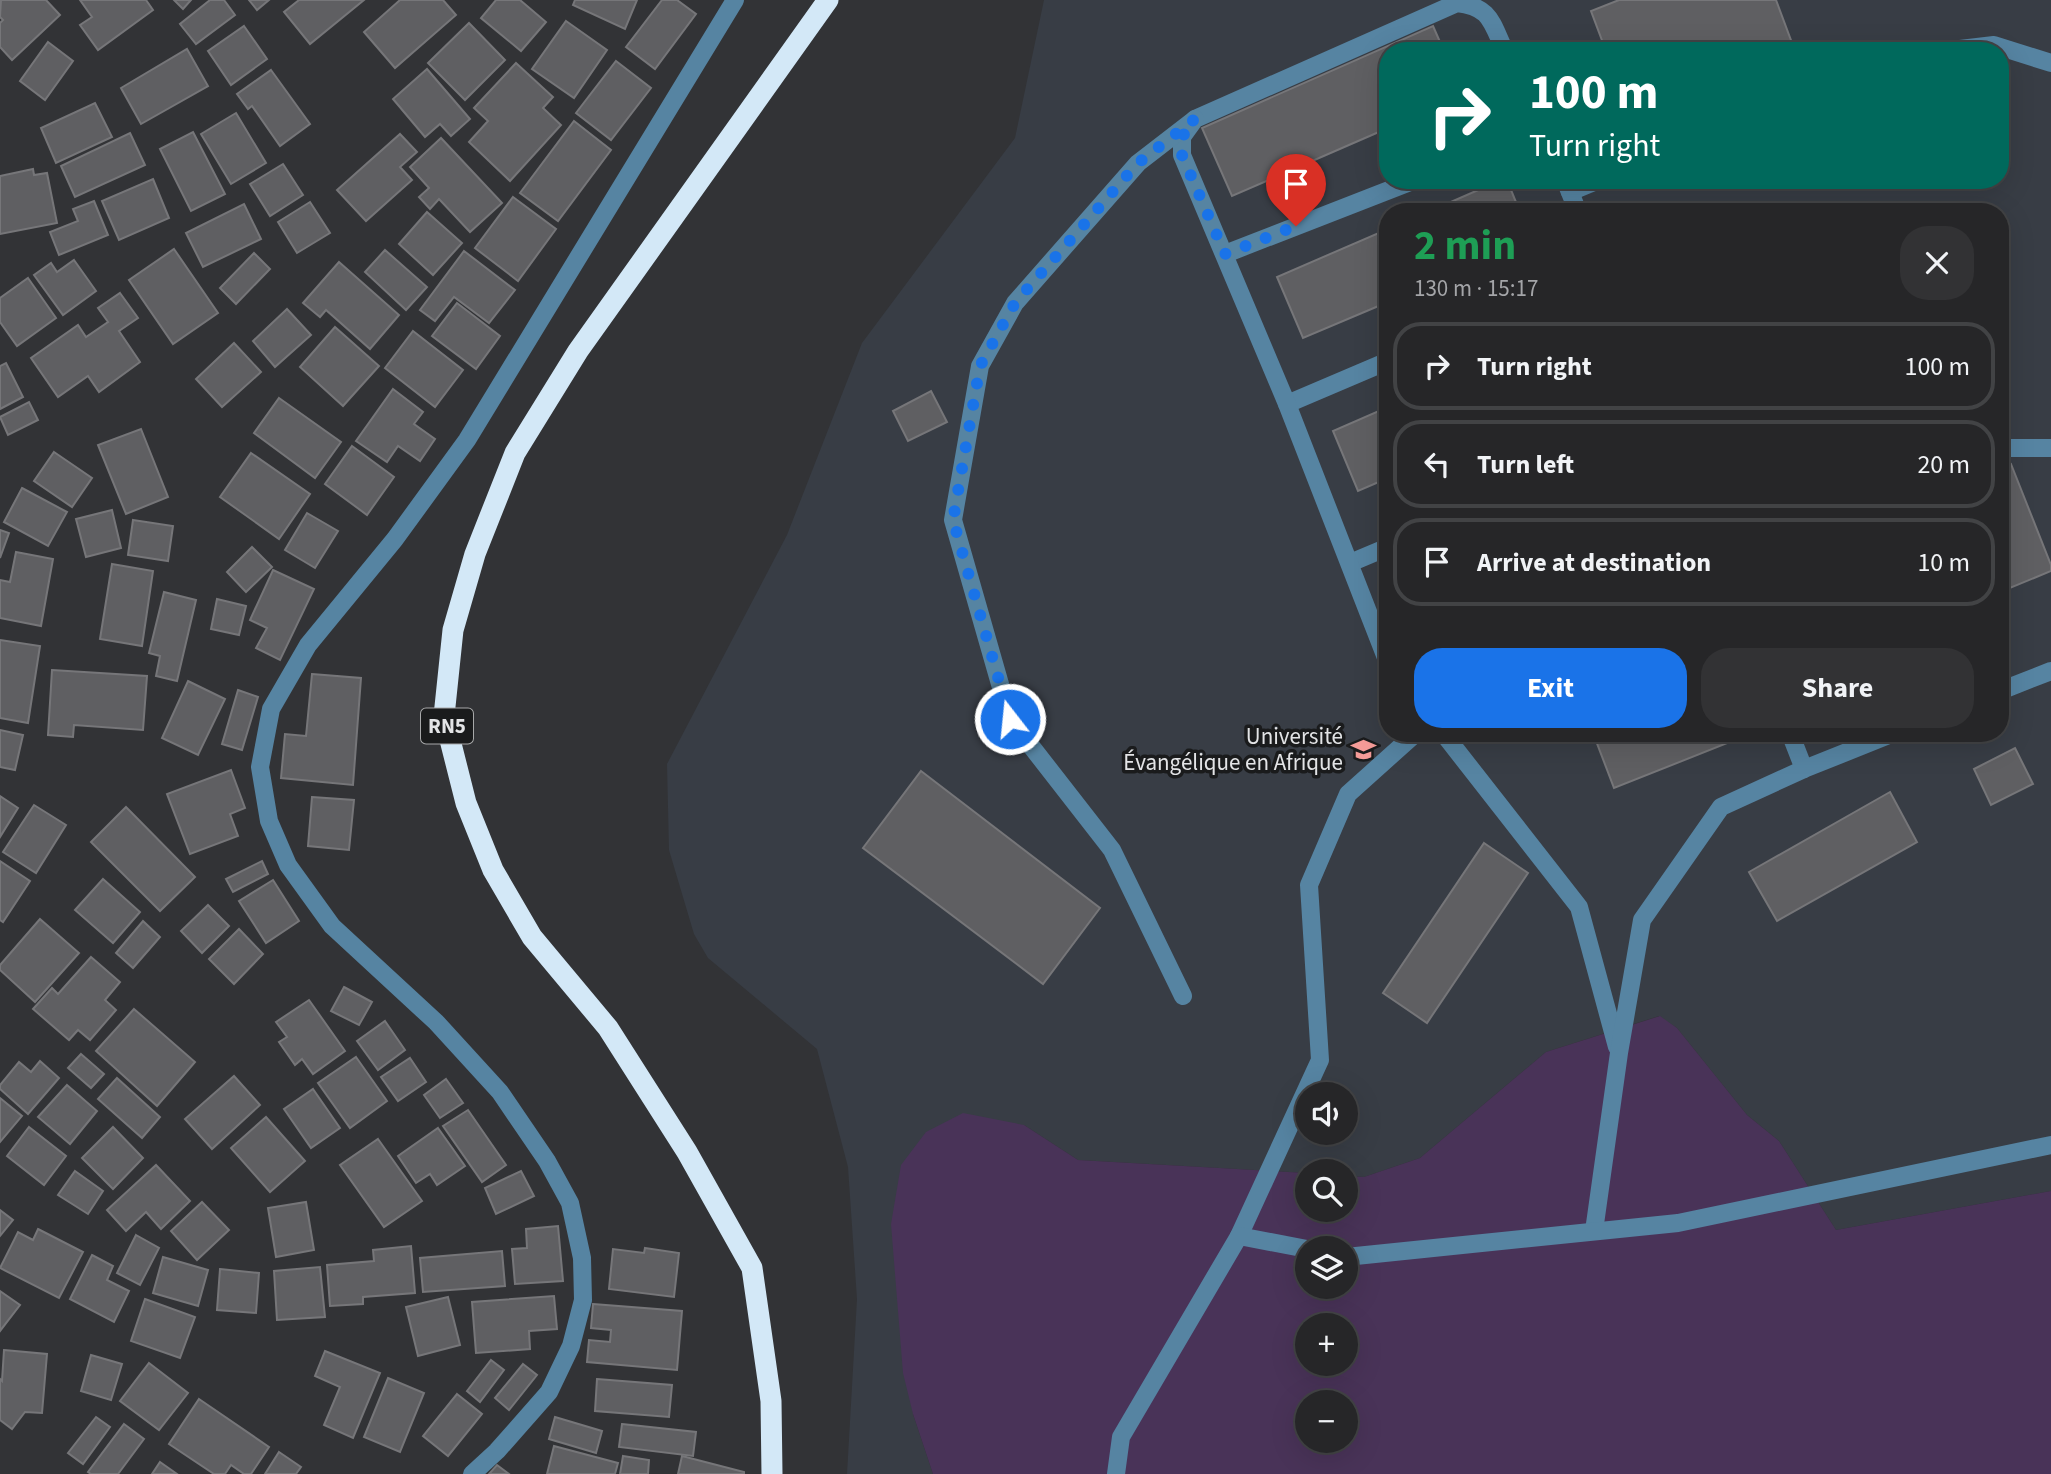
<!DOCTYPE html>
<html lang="en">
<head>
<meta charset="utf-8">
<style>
  body { margin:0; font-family:"Source Sans 3",sans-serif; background:#323234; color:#f1f3f6; height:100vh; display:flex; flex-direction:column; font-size:26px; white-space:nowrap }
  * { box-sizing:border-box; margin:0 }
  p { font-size:23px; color:#a4a5a8 }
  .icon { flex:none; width:38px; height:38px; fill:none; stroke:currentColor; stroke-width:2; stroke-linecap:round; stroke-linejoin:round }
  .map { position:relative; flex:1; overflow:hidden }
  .side { position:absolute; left:1379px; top:203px; width:630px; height:539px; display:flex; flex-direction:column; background:#262628; border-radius:28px; box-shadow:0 7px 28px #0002,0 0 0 2px #424345 }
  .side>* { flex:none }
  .guide { position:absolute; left:1379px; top:42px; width:630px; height:147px; border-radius:28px; box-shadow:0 7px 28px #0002,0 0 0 2px #424345; background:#00695c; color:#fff; overflow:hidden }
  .buttons { position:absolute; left:1295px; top:1082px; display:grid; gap:14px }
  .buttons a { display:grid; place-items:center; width:63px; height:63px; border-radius:50%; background:#262628; box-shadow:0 7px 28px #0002,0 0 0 2px #424345; font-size:35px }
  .pin { position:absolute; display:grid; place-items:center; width:60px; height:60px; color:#fff; margin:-72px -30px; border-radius:50% 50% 50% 0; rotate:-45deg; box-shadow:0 0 7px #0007 }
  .pin .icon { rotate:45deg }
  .me { position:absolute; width:77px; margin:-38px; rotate:344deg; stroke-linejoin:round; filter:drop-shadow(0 0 5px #0008) }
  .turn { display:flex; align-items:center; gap:24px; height:147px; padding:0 35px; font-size:32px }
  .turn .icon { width:91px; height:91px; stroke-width:2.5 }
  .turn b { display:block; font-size:49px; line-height:60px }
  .round { display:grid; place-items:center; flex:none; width:74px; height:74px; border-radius:28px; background:#323234 }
  .head { display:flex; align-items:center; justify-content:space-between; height:119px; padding:0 35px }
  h1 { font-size:42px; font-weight:700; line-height:52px; color:#1e9e55 }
  .action { display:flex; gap:14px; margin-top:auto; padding:14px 35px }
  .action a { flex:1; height:80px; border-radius:28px; background:#1a73e8; color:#fff; font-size:28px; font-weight:700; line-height:80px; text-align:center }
  .action a+a { background:#323234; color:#f1f3f6 }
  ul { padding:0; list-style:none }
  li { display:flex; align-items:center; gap:21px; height:88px; margin:0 14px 10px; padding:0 21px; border:4px solid #424345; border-radius:28px }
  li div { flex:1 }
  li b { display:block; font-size:26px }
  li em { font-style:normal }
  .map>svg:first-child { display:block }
</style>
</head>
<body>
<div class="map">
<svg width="2051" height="1474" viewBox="0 0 2051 1474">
  <rect width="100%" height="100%" fill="#323336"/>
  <path fill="#383d45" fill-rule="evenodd" d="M1044,0H2051V1191L1836,1230L1779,1141L1747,1115L1677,1028L1659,1016L1546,1052L1420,1158L1364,1177L1346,1176V1171H1307V1173L1078,1160L1024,1125L913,1414L933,1474H847L857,1299L848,1167L817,1049L708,958L694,934L669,850L667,764L787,535L862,343L1015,138ZM1388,51H2000V180H1388ZM1388,212H2000V733H1388ZM1307,1094H1346V1132H1307Z"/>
  <path fill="#493358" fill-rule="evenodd" d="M1660,1016L1677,1028L1747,1115L1779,1141L1836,1230L2051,1191V1474H933L913,1414L903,1373L891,1224L901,1165L926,1132L963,1113L1024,1125L1078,1160L1307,1173V1209H1346V1176L1364,1177L1420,1158L1546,1052ZM1307,1248H1346V1286H1307ZM1307,1325H1346V1363H1307ZM1307,1402H1346V1440H1307Z"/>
  <g fill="#5f5f62" stroke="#767679" stroke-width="2">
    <polygon points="1,0 46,0 60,15 12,60 0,47 0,23 3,20 0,17"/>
    <polygon points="80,0 146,0 153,10 98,50 80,25 92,17"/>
    <polygon points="174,0 191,0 183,9"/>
    <polygon points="210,0 224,0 235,15 196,44 180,24"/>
    <polygon points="249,0 269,0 257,10"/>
    <polygon points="299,0 364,0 310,44 284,12"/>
    <polygon points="400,0 443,0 456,15 395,68 364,32"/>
    <polygon points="496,0 520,0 546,22 521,51 481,18"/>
    <polygon points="575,0 637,0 625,29 573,5"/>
    <polygon points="662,0 677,0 696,14 655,69 626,47"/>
    <polygon points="1619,0 1776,0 1795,51 1606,51 1591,11"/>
    <polygon points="566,21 607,50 574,98 532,69"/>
    <polygon points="469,23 505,60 465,100 428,63"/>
    <polygon points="244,26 267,59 231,85 208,51"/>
    <polygon points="1433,26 1444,51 1388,51 1388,128 1232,196 1202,128"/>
    <polygon points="48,42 73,61 45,100 20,81"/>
    <polygon points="187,49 208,86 141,124 121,88"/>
    <polygon points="616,61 651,88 611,140 576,113"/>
    <polygon points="516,63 553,97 543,108 561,125 510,181 469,142 488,121 474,108"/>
    <polygon points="427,69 470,119 451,136 440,124 425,137 393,99"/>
    <polygon points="271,70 310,124 280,146 252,106 248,109 237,94"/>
    <polygon points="95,103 112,137 56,163 41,128"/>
    <polygon points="236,113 266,163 231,184 201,134"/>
    <polygon points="574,121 611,150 558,221 520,193"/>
    <polygon points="193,132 225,194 191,211 160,149"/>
    <polygon points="130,133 145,165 75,197 61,166"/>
    <polygon points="400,134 417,152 400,167 412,180 366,221 337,190"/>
    <polygon points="441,138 502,203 470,232 439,199 430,209 419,197 429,188 410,167"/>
    <polygon points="283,164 303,195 270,216 250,184"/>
    <polygon points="33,169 34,175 47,173 57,223 0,234 0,176"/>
    <polygon points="153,179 169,218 119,240 102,201"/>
    <polygon points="1501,180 1507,180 1520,212 1428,212"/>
    <polygon points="513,197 556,229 518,281 475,248"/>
    <polygon points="94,201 108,235 59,255 50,232 78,221 73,209"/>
    <polygon points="310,202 330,233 297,253 278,222"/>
    <polygon points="244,204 261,239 203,267 186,233"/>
    <polygon points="427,212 462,243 433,275 399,244"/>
    <polygon points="1388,229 1388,302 1303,338 1277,277"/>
    <polygon points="174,249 218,313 173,344 129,280"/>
    <polygon points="385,250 427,287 406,310 365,272"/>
    <polygon points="464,251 515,290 489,323 454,297 435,321 420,310"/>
    <polygon points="254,253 270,269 236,304 220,288"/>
    <polygon points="74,260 96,291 63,315 34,275 51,263 57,272"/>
    <polygon points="339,262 399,315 370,349 326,310 320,317 303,303"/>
    <polygon points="28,278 56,318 17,346 0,322 0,298"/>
    <polygon points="120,293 138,318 119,331 140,362 99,392 88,376 58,397 31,358 78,325 86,337 108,322 98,308"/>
    <polygon points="457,303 500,336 476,369 432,336"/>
    <polygon points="287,309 311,335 275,367 253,341"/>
    <polygon points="335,327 379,366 343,406 300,367"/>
    <polygon points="413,331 463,370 435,407 385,368"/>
    <polygon points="234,343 261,372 222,407 196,379"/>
    <polygon points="6,363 23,397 0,409 0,366"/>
    <polygon points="393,389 423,412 414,424 435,439 420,461 398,446 387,462 356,441"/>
    <polygon points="931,391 947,422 908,441 893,411"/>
    <polygon points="279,398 341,442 315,478 254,433"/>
    <polygon points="29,402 38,420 8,435 0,417"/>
    <polygon points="1388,407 1388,478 1358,491 1333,431"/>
    <polygon points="141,429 168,497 126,514 98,445"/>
    <polygon points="352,446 394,477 367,515 325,484"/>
    <polygon points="54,452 92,478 72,507 34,481"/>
    <polygon points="251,453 310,494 279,539 220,497"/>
    <polygon points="2011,464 2051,565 2051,571 2000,592 2000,468"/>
    <polygon points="22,488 67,512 48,546 4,522"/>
    <polygon points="112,510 121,548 86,557 76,519"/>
    <polygon points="307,513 338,531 315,568 285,550"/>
    <polygon points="133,520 173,526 168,561 128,555"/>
    <polygon points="0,530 9,533 0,558"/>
    <polygon points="252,547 272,567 246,592 227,572"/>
    <polygon points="16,552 53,559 41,626 0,618 0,580 10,582"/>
    <polygon points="112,564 153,571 142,646 100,639"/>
    <polygon points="273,570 314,589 280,660 256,648 267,628 250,620"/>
    <polygon points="164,592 196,600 177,681 156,676 160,656 149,653"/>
    <polygon points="217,599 246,606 239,635 211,629"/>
    <polygon points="0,640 40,646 28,723 0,718"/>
    <polygon points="52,670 147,676 143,730 74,725 73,737 48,735"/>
    <polygon points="312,674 361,678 353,785 281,778 285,734 306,736"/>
    <polygon points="188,681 225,699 198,755 162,738"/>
    <polygon points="238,690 258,697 242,750 222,744"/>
    <polygon points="0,730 23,735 15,770 0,767"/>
    <polygon points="1593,733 1744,733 1745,736 1614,788"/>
    <polygon points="2015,748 2033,784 1991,805 1974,769"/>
    <polygon points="231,770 245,808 230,814 238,836 190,854 167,794"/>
    <polygon points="921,771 1100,908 1043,984 863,848"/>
    <polygon points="1890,792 1917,842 1777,921 1749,872"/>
    <polygon points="0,796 18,808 0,837"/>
    <polygon points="312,797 354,800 349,850 308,846"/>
    <polygon points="34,805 66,825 36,873 3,852"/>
    <polygon points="126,807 195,877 160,911 91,842"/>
    <polygon points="1484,843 1528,873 1427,1023 1383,993"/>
    <polygon points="0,861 30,881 3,922 0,920"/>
    <polygon points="262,861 268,874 233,892 226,879"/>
    <polygon points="103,879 140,912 113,943 75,910"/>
    <polygon points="273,880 299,921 266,943 239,901"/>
    <polygon points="208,905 229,926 202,953 181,931"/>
    <polygon points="40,919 79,953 35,1002 0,970 0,965"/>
    <polygon points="143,921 160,937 133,968 116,953"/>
    <polygon points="239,929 263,954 234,984 209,959"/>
    <polygon points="91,957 120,982 105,1000 116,1010 90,1040 78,1030 69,1040 33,1009 52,988 58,994"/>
    <polygon points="344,987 372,1002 359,1025 331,1011"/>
    <polygon points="309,1000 345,1051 313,1074 302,1059 295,1065 279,1042 287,1037 276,1022"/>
    <polygon points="134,1009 195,1062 157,1106 96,1051"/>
    <polygon points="385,1021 405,1050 378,1070 357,1041"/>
    <polygon points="81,1054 104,1074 91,1088 68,1068"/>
    <polygon points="356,1057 387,1101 350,1128 318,1083"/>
    <polygon points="410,1058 426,1082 398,1101 381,1077"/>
    <polygon points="40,1061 59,1078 28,1114 0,1089 0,1085 19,1062 31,1072"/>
    <polygon points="234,1076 260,1105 212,1149 185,1119"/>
    <polygon points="117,1078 160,1117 142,1138 98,1099"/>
    <polygon points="446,1079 463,1103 440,1118 424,1095"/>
    <polygon points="67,1085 97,1111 70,1144 38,1117"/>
    <polygon points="313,1089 340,1128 311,1148 284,1109"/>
    <polygon points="0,1098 22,1116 0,1142"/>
    <polygon points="468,1110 506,1165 482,1182 443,1126"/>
    <polygon points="266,1117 305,1161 270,1192 231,1148"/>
    <polygon points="29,1127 66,1156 44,1185 7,1156"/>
    <polygon points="113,1127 143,1158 113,1189 82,1158"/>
    <polygon points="438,1128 465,1166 437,1185 430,1174 416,1183 398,1156"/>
    <polygon points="378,1139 422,1201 384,1227 340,1165"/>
    <polygon points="156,1165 190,1201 161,1229 146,1212 126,1231 107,1210"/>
    <polygon points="75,1171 103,1191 88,1214 58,1195"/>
    <polygon points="521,1171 534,1196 496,1214 485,1188"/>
    <polygon points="202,1202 229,1230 197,1260 171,1231"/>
    <polygon points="306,1202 314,1250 276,1257 268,1208"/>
    <polygon points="0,1210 13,1220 0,1236"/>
    <polygon points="558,1226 563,1281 515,1284 512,1249 527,1248 526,1229"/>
    <polygon points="38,1229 83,1252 59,1298 0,1268 18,1232 33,1240"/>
    <polygon points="136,1235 159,1248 140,1285 117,1273"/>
    <polygon points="411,1246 415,1293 363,1297 363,1304 330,1306 327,1265 374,1261 373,1250"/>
    <polygon points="645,1248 679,1253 674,1297 609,1289 613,1249 644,1253"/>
    <polygon points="502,1251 505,1286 423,1292 420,1258"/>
    <polygon points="92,1255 113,1266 107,1280 129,1291 114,1322 70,1299"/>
    <polygon points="163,1257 208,1270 198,1306 153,1293"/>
    <polygon points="320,1267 325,1317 277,1320 274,1271"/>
    <polygon points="220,1269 259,1273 256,1313 217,1310"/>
    <polygon points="0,1291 20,1305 0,1331"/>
    <polygon points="554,1296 557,1329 529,1331 530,1349 476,1353 472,1302"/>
    <polygon points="448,1297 460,1345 418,1356 406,1307"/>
    <polygon points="145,1299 195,1317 180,1358 131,1341"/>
    <polygon points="593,1304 682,1311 677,1370 587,1362 589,1340 610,1342 611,1330 591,1328"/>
    <polygon points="4,1350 47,1354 42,1413 25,1412 12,1429 0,1420 0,1379 2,1381"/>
    <polygon points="325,1351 380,1373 353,1438 324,1425 340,1387 315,1376"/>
    <polygon points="91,1355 122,1364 111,1400 81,1391"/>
    <polygon points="491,1360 504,1370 480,1402 467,1391"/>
    <polygon points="149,1363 188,1393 159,1430 120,1401"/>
    <polygon points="523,1364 537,1375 509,1410 495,1398"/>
    <polygon points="388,1378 424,1393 400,1452 364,1437"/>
    <polygon points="597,1379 672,1385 669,1417 595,1411"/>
    <polygon points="457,1394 482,1414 448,1456 423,1436"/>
    <polygon points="199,1399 269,1447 251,1474 244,1474 231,1465 225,1474 214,1474 169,1444"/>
    <polygon points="96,1417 110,1427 83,1464 68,1453"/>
    <polygon points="555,1417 602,1431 596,1453 549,1439"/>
    <polygon points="124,1424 144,1439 118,1474 91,1474 88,1472"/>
    <polygon points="622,1424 696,1432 693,1456 619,1447"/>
    <polygon points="554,1446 618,1463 615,1474 547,1474"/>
    <polygon points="279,1452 301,1467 296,1474 265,1474"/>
    <polygon points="623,1456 649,1460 648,1474 620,1474"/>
    <polygon points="682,1456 744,1472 744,1474 678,1474"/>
    <polygon points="160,1462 177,1474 152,1474"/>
    <polygon points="497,1465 509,1474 489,1474"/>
  </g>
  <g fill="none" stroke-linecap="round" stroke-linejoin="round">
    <g stroke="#5684a2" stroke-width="18">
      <polyline points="1943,51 1994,45 2051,63"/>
      <polyline points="1565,180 1578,212"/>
      <polyline points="1570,192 1599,180"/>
      <polyline points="1225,254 1415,180"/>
      <polyline points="1287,404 1388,361"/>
      <polyline points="2000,451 2007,448 2051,448"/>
      <polyline points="1350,563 1388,547"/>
      <path d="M1388,663L1287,404L1182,155V137L1195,119L1457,3C1491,7 1491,22 1505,51"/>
      <polyline points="2000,691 2051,671"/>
      <polyline points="1443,733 1579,907 1617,1047"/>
      <polyline points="1790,733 1804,769"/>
      <polyline points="1183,996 1112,850 1010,719 953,520 980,366 1015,303 1138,163 1195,119"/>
      <polyline points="1594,1231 1619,1053 1642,920 1721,807 1804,769 1894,733"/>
      <polyline points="1239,1236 1320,1060 1309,885 1348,794 1416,733"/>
      <polyline points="1346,1257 1678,1223 2051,1145"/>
      <polyline points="472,1474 497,1451 549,1392 571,1346 583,1300 582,1258 570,1203 547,1161 500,1092 436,1022 332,926 288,865 269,821 260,767 271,709 308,645 395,539 467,440 735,0"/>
      <polyline points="1116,1474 1121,1437 1239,1236 1307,1249"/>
    </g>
    <polyline stroke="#d3e8f7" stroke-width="21" points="772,1474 771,1401 752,1268 687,1152 608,1028 532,937 493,870 466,803 444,716 453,630 475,554 515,453 578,351 828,0"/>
  </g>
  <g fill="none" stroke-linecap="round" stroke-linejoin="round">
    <polyline stroke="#1a73e8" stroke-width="12" stroke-dasharray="0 21.6" points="1010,719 953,520 980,366 1015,303 1138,163 1195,119 1182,137 1182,155 1225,254 1296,226"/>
  </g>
  <defs>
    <symbol id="university-bare" viewBox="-9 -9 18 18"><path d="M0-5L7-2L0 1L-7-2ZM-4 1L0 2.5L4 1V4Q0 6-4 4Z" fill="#f59b98" stroke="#1a1b1c" stroke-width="2.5" paint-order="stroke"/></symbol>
  </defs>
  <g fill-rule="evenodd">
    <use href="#university-bare" x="1346" y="732" width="35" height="35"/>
  </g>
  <g text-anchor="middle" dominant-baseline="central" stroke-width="7" stroke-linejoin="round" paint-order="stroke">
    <rect fill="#1a1b1c" stroke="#a7a8a9" stroke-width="2" x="421" y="708.5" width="52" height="35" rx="5"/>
    <g font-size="21" font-weight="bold" fill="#e3e4e6">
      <text x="447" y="726">RN5</text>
    </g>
    <g font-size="23" fill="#e3e4e6" stroke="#1a1b1c" text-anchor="end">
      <text x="1343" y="736">Université<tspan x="1343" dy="26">Évangélique en Afrique</tspan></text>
    </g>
  </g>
</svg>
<div class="buttons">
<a><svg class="icon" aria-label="sound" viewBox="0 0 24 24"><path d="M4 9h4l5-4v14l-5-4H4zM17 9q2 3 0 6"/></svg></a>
<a><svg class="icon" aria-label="search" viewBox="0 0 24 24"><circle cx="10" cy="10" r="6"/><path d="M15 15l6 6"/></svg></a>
<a><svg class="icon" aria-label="layers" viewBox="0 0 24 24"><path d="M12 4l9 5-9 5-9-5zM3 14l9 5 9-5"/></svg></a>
<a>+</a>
<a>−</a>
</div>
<div class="pin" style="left:1296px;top:226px;background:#d93025"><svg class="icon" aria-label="arrive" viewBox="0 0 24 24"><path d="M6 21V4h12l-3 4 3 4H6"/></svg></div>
<svg class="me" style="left:1010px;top:719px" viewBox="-20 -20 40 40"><circle r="17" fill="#1a73e8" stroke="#fff" stroke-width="3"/><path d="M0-11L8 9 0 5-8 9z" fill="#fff"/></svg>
<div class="guide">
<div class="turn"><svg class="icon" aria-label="right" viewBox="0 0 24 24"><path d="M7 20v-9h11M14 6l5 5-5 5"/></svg><div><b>100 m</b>Turn right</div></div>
</div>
<section class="side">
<div class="head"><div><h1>2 min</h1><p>130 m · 15:17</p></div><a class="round"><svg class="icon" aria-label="close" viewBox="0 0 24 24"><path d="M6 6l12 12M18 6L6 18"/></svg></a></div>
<ul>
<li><svg class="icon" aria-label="right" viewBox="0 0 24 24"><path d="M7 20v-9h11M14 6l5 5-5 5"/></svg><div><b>Turn right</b></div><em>100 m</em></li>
<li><svg class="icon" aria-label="left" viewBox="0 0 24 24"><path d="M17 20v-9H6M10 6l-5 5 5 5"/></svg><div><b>Turn left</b></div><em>20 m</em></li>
<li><svg class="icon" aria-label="arrive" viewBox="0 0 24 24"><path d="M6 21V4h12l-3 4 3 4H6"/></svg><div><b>Arrive at destination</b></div><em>10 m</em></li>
</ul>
<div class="action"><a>Exit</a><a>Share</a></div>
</section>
</div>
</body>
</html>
